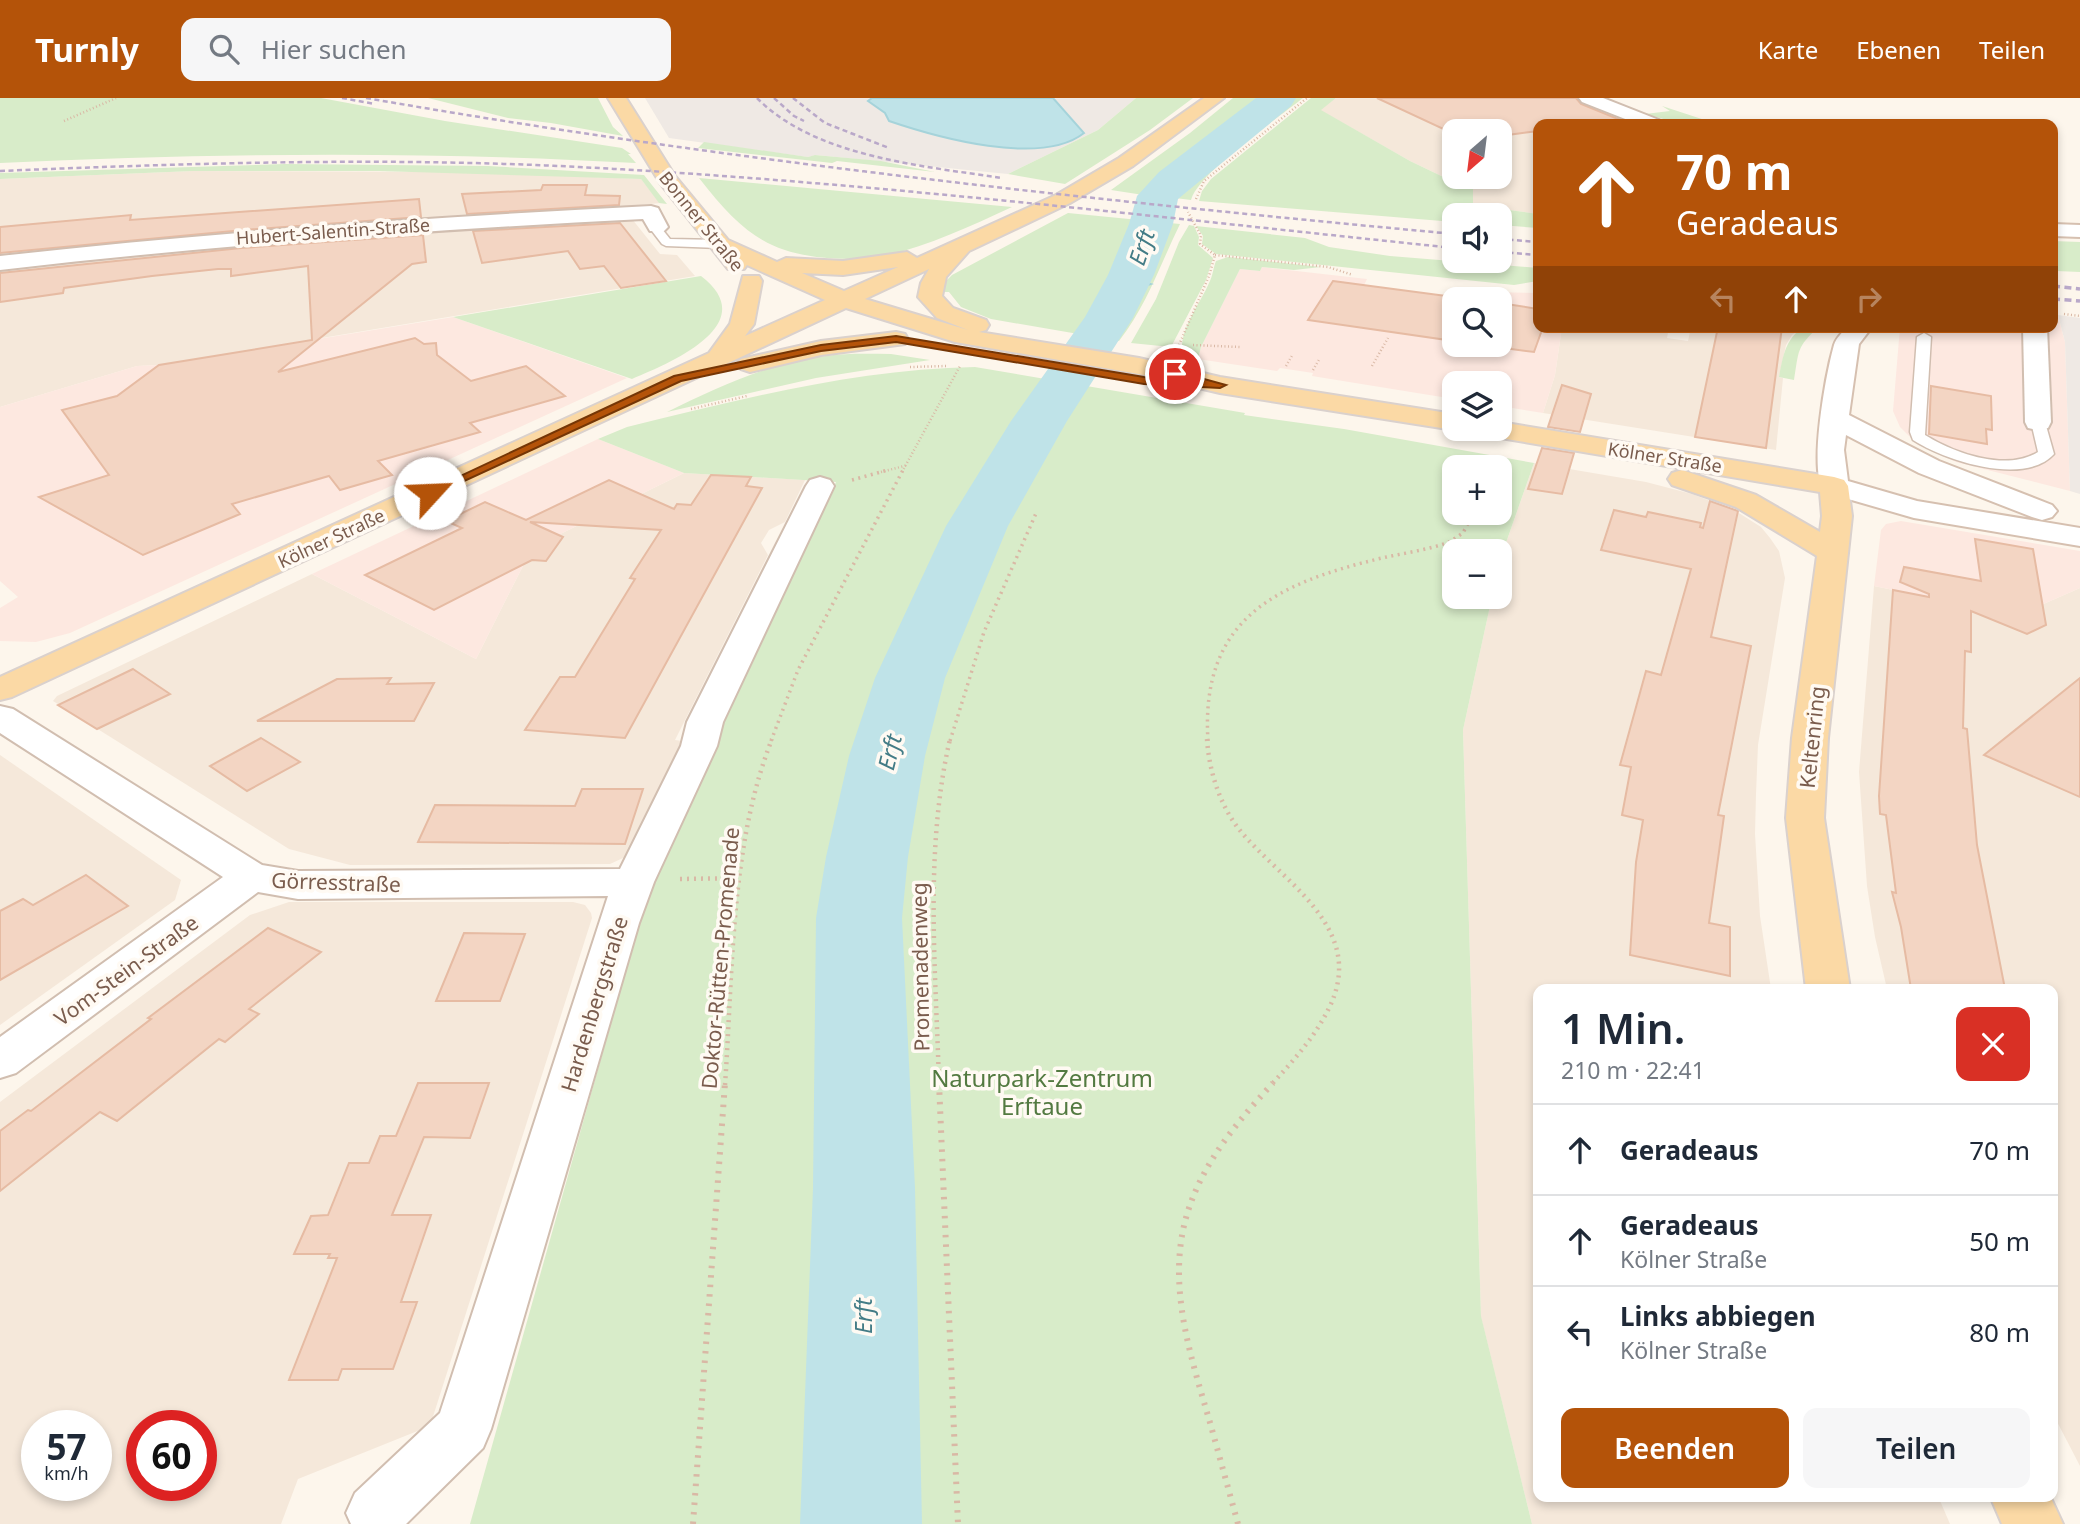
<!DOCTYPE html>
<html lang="de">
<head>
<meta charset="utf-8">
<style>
  body { margin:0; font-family:"Noto Sans",sans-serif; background:#f6f6f7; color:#1f2937; height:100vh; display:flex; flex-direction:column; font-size:26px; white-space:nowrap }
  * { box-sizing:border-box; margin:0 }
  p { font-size:23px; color:#747a83 }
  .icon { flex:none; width:38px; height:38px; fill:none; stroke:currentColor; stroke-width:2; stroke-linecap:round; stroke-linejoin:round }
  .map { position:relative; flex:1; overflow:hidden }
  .details { position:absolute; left:1533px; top:886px; width:525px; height:518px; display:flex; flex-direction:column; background:#fff; border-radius:14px; box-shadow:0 4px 10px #0003 }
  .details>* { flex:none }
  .hud { position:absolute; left:1533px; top:21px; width:525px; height:214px; border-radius:14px; box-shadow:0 4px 10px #0003; background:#b45309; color:#fff; overflow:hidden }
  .needle { width:46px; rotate:208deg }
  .controls { position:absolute; left:1442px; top:21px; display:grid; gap:14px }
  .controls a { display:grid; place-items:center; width:70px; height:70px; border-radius:14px; background:#fff; box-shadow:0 4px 10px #0003; font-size:35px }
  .speed { position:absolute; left:21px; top:1312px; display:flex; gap:14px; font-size:35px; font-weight:700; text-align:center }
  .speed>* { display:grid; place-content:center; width:91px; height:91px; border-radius:50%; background:#fff; box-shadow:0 4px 10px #0003; line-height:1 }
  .speed small { font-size:18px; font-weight:400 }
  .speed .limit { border:10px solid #d22; background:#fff; color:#111 }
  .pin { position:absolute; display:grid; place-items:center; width:60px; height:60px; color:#fff; margin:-30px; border:4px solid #fff; border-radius:50%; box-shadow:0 2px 7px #0007 }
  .me { position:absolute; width:77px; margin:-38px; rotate:65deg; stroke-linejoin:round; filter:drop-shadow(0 0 5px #0008) }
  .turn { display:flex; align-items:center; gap:24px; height:147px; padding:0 28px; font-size:32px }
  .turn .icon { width:91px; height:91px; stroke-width:2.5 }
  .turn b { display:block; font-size:49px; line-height:60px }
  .lanes { display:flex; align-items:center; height:66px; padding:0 28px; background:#0003; justify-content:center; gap:35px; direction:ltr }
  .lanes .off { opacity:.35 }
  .round { display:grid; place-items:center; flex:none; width:74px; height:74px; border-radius:14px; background:#f6f6f7 }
  .head { display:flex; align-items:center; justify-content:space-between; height:119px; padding:0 28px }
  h1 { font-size:42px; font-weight:600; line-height:52px }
  .cta { display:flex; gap:14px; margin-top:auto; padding:14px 28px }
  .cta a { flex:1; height:80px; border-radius:14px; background:#b45309; color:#fff; font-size:28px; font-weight:600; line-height:80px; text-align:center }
  .cta a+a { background:#f6f6f7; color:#1f2937 }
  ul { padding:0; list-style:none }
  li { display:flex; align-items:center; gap:21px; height:91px; padding:0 28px; border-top:2px solid #e0e1e3 }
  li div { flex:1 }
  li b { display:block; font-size:26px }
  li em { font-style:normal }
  header { display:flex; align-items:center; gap:42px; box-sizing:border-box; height:98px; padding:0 35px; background:#b45309; color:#fff }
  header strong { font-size:33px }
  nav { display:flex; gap:38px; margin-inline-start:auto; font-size:24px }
  .search { width:490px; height:63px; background:#f6f6f7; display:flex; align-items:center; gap:18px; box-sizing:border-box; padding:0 24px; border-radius:14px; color:#747a83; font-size:26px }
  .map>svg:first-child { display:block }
</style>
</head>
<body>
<header>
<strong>Turnly</strong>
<div class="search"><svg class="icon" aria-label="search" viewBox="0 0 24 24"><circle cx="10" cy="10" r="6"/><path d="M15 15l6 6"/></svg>Hier suchen</div>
<nav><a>Karte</a><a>Ebenen</a><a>Teilen</a></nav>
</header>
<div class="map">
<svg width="2080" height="1426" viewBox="0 0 2080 1426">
  <rect width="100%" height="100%" fill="#fdf6ec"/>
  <g fill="#f5e8da" fill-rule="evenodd">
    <path d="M1336,0H1567L1627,26H1538V116L1472,107V84L1456,85L1410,63L1320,12ZM1454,33H1500V79H1454Z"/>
    <polygon points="193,73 473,74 641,81 660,105 623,109 265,131 0,159 0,81"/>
    <polygon points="632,121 660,156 677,157 695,178 159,267 137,268 0,309 0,171 263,143"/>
    <polygon points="1562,229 1669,229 1667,240 1688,243 1691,229 1803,229 1792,237 1786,247 1779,279 1783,280 1776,352 1543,315 1555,277"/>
    <polygon points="1534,365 1646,384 1692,396 1734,412 1761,429 1770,440 1779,453 1785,480 1758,647 1756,696 1755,736 1760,818 1771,891 1538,891 1538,1398 1938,1398 1950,1426 1532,1426 1481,1219 1463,632 1492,499 1500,499 1500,462"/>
    <polygon points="684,375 805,382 785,424 769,432 761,445 768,457 675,642 689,644 636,754 610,766 350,767 289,751 53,603 57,598 312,476 476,561 532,450"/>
    <polygon points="1874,488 1971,508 2000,525 2080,490 2080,1368 2053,1316 2053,891 1887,891 1875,839 1867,788 1859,674"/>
    <polygon points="0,657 181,782 175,802 0,927"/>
    <path d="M289,804H573L585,807L591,815L592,820L430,1328L298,1381L281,1426H0V1004L250,817ZM37,1328H96V1388H37ZM142,1328H201V1388H142Z"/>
  </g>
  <g fill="#fde8e0">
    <polygon points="1262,169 1367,181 1364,187 1469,201 1454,201 1454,247 1500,247 1500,205 1507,206 1510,200 1487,197 1488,194 1538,195 1538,229 1562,229 1555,277 1543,315 1500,308 1500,285 1454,285 1454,301 1312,278 1313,275 1280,270 1277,273 1198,261 1201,249 1240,171 1260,173"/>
    <polygon points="2053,214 2057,214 2065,244 2070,393 1956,364 1917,346 1900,329 1893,313 1900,229 2053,229"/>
    <polygon points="453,219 627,280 70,535 36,544 0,543 0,510 18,499 0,483 0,309 137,268 159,267"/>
    <polygon points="598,341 684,375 532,450 476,561 312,476"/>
    <polygon points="1901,423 2080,453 2080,490 2000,525 1971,508 1874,488 1881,432 1886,426"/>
  </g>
  <g fill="#efe9e4">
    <polygon points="645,0 1136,0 1098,32 1008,76 816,57 808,59 669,40"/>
    <polygon points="2058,217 2080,220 2080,396 2070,393 2065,244"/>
  </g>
  <g fill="#d8ecc9" fill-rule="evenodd">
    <path d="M0,0H321L445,23L622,50L631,56H628L636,65C424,53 212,55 0,65Z"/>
    <polygon points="428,0 598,0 613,29 623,38 551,25 508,20"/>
    <polygon points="1136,0 1193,0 1150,32 1065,86 1008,76 1098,32"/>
    <polygon points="1233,0 1272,0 1160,86 1150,98 1111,92 1190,35"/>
    <path d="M1287,0H1303C1278,20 1199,74 1191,102L1167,99Z"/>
    <polygon points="1311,0 1336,0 1321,12 1410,63 1456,85 1473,84 1473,107 1538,116 1538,130 1500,127 1500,117 1454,117 1454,124 1199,103 1202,93 1211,81"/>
    <polygon points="1662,8 1717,26 1682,26 1645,16 1670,13"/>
    <polygon points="704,44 808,59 815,57 881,63 935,74 837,63 832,65 698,50"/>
    <polygon points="285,66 488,68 644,77 667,106 659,105 641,81 379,73 193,73 0,81 0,75"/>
    <path d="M699,80L1012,109C959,134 909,156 851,165L850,161C773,160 745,139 699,80Z"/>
    <path d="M1068,115L1180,126C1160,167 1147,207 1119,243L991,221L961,209L949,194H940L942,187L952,177Z"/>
    <polygon points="1189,127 1194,128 1199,139 1198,147 1213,160 1206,182 1171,249 1131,245 1156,201 1179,144"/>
    <polygon points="1196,128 1305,140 1329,149 1390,158 1538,170 1538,183 1514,187 1216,156 1202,146 1203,138"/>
    <polygon points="2053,143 2080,144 2080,174 2056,173 2053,167"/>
    <path d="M1228,159L1321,169L1294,172L1262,169L1260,173L1240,171L1201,249L1198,261L1195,257L1182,254C1180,230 1200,206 1209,185C1213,178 1213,170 1216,163Z"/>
    <path d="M701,178C764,226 670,265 632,281L453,219Z"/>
    <path d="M1803,229H1819C1796,249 1799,253 1794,282L1779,279C1783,258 1785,242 1803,229Z"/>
    <path d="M891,256L930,262L816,280L667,314C717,290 770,264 826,258C847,255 869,256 891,256Z"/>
    <path d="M975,269L1245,315L1244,317L1344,331L1534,365L1500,462V453H1454V499H1492L1463,632L1481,1218L1532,1426H470L656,765L836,384L684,375L598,341L627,329C742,301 856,271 975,269ZM1454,369H1500V415H1454Z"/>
  </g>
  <path fill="#bfe3e8" stroke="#a5d3da" stroke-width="2" d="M872,0H1053L1084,35C1041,69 936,39 889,23L885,15L868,3Z"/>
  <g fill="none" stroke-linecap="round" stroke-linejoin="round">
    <polygon fill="#a5d3da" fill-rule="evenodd" points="1147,184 1154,186 1123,196 1119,193"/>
    <polygon fill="#bfe3e8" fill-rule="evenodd" points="1256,0 1296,0 1291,8 1178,101 1173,126 1154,177 1133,220 1067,323 1008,428 945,580 925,658 908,759 902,820 915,1090 922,1426 800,1426 813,1090 816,820 826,759 849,658 875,580 946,428 1011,323 1085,219 1108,177 1129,126 1137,98 1159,74"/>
  </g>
  <g fill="#f3d5c3" stroke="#e6bba3" stroke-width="2">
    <polygon points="1377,0 1576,0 1581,6 1623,23 1595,26 1538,26 1538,33 1500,38 1500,33 1454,33 1454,36"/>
    <polygon points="543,87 587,87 585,97 620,98 619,107 467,116 462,96 541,92"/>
    <polygon points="419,101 421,119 244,132 0,155 0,129 131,117 130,122"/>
    <polygon points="620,125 666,183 621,190 604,168 580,171 568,153 482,165 473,133"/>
    <polygon points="423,137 426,164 412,166 278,274 415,240 424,246 436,245 437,257 471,283 526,268 565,298 470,325 480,334 378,363 392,377 340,392 329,378 232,406 240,416 143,457 39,399 109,377 62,312 117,298 159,267 312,242 308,168 231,178 231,171 218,171 152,178 64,190 63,195 0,204 0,175 241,150"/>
    <polygon points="1333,183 1363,187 1469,201 1454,201 1454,243 1308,222"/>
    <polygon points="1500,205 1538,211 1538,229 1543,229 1534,254 1481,247 1500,247"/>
    <polygon points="1718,229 1782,229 1766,350 1695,339"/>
    <polygon points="1562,287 1591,296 1580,334 1548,329"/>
    <polygon points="1931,288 1991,298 1992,332 1986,331 1987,346 1929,336"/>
    <polygon points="1542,350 1574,355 1562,396 1528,391"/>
    <polygon points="711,377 751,379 746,388 762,390 625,640 525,632 560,579 575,579 635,481 630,480 661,432 530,424 563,439 546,463 532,462 434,512 365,477 462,430 446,423 485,404 526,422 609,382 674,411 677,406 691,407"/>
    <polygon points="1710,403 1738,413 1711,539 1751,548 1718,717 1724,718 1709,825 1730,829 1730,878 1630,857 1636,764 1643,722 1622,717 1631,669 1620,667 1646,573 1661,577 1691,471 1601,452 1614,412 1646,419 1648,414 1701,425 1700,429 1703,430"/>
    <polygon points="1975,441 2033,451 2046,527 2027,536 1971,513 1971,554 1965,553 1963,630 1967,631 1977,747 2005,891 1911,891 1901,829 1892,794 1896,795 1886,717 1880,716 1879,698 1893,492 1929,499 1929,496 1900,484 1904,469 1981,483"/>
    <polygon points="133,571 170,596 97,631 58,607"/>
    <polygon points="391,580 387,586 434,585 414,623 257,623 337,581"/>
    <polygon points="2080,580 2080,699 1984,657"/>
    <polygon points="261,640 300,664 247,693 210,668"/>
    <polygon points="582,691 643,691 625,746 418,744 435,707 575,708"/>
    <polygon points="86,777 128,808 0,882 0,813 23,801 33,807"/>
    <polygon points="268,830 321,854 249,911 259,916 225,944 219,941 117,1023 100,1014 0,1093 0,1033 28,1012 31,1013 151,921 148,920"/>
    <polygon points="464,835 525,836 500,903 436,903"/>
    <polygon points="418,985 489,985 470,1040 424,1039 392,1117 431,1117 401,1204 417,1204 393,1271 342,1271 338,1282 289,1282 337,1160 328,1160 330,1156 294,1156 311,1118 328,1117 349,1065 369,1065 380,1038 396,1038"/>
  </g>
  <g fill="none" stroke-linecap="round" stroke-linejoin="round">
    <defs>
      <g id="lane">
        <polygon points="658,130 662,131 670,141 719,142 725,146 719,150 666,148 662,146 652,133"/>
        <path d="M1924,235L1931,239L1925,337C1954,355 2006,374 2038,354L2031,324L2038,320L2045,324L2054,356C2024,389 1944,362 1913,342L1910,334L1917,239Z"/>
      </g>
      <g id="street">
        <polygon points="1579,0 1603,0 1659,22 1662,26 1638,26 1582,4"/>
        <path d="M651,108L658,110L668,129L664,133H650L643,121C428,132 214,147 0,172V158C217,134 433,119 651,108Z"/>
        <polygon points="2023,229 2047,229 2051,324 2048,330 2038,332 2028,330 2025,324"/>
        <polygon points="820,379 830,382 834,388 723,624 717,648 654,784 639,825 491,1331 483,1350 406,1426 351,1426 346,1415 355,1395 440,1315 608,798 298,801 258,794 16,975 0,980 0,939 223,779 0,635 0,608 13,611 262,767 298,773 620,771 681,648 687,624 806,388 810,382"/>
      </g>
      <g id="secondary">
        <polygon points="2053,126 2080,127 2080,139 2053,138"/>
        <path d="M1847,229H1872L1859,246L1849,317L1939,363L2052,407L2057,413L2052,419L2042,422L2032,419L1919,375L1846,337L1844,352L1848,383L1917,403L2080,430V448L1914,420L1824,394C1808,372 1826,275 1834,247C1836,240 1842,235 1847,229Z"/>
      </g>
      <g id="primary">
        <path d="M608,0H626L675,78L728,142L777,164L786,160L843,163L907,154L917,160L1056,97L1119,60L1204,0H1224L1133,68L1070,105L969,153L946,179L942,198L953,210L986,222L989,227L986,232L979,234L1139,260L1220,279L1454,316V331H1459L1454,332L1220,295L1139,276L955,244L846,210L12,599L0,602V579L709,255L730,226L743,178H759L762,183L754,226L745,238L825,202L747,167L744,171H728L660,85ZM898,169L844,193L802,175L843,177ZM929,171L921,185L918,199L937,220L968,232L865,201Z"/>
        <polygon points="896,234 905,236 908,241 905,246 821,257 750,274 741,271 737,266 741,261 821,243"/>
        <polygon points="1500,324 1834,379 1844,382 1848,388 1852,418 1828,640 1824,720 1850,891 1806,891 1786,720 1792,640 1817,458 1736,409 1672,387 1668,381 1672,375 1682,372 1756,397 1820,434 1822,418 1820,394 1495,339 1485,337 1481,331 1500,331"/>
        <polygon points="1990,1398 2050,1398 2063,1426 2002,1426"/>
      </g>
    </defs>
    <use href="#lane" stroke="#d1beb0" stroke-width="3"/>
    <use href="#street" stroke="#d1beb0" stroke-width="4"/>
    <use href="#secondary" stroke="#d6c0b0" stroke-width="4"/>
    <use href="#primary" stroke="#dad1cd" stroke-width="4"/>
    <g stroke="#d9b8a5" stroke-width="2.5" stroke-dasharray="1 2.5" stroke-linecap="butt">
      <polyline points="64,23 116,0"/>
      <polyline points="1196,101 1204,83 1307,0"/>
      <polyline points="1215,157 1328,169 1353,177"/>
      <polyline points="2064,216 2080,218"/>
      <polyline points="1179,247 1209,178 1215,157 1200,146 1201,138 1188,114"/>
      <polyline points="1193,247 1240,249"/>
      <polyline points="1286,268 1293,256"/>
      <polyline points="1372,268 1388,240"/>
      <polyline points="910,269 947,268"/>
      <polyline points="1313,272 1320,260"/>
      <polyline points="691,311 747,298"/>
      <polyline points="881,374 908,367"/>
      <polyline points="902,374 960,268"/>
    </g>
    <g stroke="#d9b8a5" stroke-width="3.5" stroke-dasharray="2 4.5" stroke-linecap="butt">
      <polyline points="852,382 888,372"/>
      <polyline points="771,643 798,572 903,372"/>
      <polyline points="950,643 984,534 1037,413"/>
      <path d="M1208,643C1200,520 1277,485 1382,460C1404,455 1428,452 1449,444L1463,435L1473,415"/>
    </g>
    <g stroke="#d9b8a5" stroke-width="4.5" stroke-dasharray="2 5" stroke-linecap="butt">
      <path d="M1207,641C1209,672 1219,705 1238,730C1280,783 1369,829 1329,910C1315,939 1293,963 1271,987"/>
      <polyline points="680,781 740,780"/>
      <path d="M725,987C733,873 730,748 772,641"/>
      <path d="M939,987C936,871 924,754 950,641"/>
    </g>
    <g stroke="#d9b8a5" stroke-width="6" stroke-dasharray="2.5 7" stroke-linecap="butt">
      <polyline points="939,985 958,1426"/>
      <polyline points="693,1426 725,985"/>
      <path d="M1238,1426C1229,1393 1220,1361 1211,1328C1191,1259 1165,1185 1188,1113C1204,1063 1238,1023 1273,985"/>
    </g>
    <use href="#lane" fill="#fff" fill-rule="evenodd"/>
    <use href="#street" fill="#fff" fill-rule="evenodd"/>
    <use href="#secondary" fill="#fff" fill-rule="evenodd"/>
    <use href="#primary" fill="#fbd9a5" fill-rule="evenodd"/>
    <g stroke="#b9a8c9" stroke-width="2.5" stroke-dasharray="5 3.5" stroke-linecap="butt">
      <polyline points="342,0 375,6"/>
      <path d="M366,0C727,63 1090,102 1454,136"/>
      <path d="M757,0C815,59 923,68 1002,80"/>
      <polyline points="774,0 794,18 804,23"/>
      <polyline points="793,0 825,25 889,50"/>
      <path d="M0,73C193,65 386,59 579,69C871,84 1163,120 1454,150"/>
      <polyline points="1500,141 1538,144"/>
      <polyline points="1500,154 1538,157"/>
    </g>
    <g stroke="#b9a8c9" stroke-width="3.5" stroke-dasharray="7 4.5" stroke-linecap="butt">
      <polyline points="2053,188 2080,191"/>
      <polyline points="2053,201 2080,203"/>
    </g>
  </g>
  <polygon fill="#b45309" stroke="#753606" stroke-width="2" points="896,238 1144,279 1184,282 1171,278 1171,274 1175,273 1226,287 1220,290 1144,286 896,244 821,253 681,283 434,397 424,395 674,278 821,247"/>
  <g text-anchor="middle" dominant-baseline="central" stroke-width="7" stroke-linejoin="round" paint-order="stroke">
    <g font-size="18" fill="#7a5c4d" stroke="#fffaf3">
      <text transform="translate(702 123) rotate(51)">Bonner Straße</text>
      <text transform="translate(333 133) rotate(-4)">Hubert-Salentin-Straße</text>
      <text transform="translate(1665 359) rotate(9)">Kölner Straße</text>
      <text transform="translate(331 440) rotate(-25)">Kölner Straße</text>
    </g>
    <g font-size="21" fill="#7a5c4d" stroke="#fffaf3">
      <text transform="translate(1812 639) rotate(-84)">Keltenring</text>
      <text transform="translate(336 784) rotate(2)">Görresstraße</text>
      <text transform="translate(720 860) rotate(-85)">Doktor-Rütten-Promenade</text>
      <text transform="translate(920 869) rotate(-91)">Promenadenweg</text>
      <text transform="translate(126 872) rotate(-36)">Vom-Stein-Straße</text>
      <text transform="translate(594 906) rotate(-73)">Hardenbergstraße</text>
    </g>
    <g font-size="23" font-style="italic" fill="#437c86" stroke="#fffaf3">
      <text transform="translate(1141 149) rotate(-71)">Erft</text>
      <text transform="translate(889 654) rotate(-76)">Erft</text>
      <text transform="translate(863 1218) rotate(-90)">Erft</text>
    </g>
    <g font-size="24" fill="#537a41" stroke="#fffaf3">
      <text x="1042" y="979">Naturpark-Zentrum<tspan x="1042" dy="28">Erftaue</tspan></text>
    </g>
  </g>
</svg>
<div class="controls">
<a><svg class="needle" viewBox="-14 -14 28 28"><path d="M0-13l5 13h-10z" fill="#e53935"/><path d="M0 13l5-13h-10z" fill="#747a83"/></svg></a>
<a><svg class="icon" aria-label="sound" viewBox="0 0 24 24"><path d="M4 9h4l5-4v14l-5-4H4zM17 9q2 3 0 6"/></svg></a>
<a><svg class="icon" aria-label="search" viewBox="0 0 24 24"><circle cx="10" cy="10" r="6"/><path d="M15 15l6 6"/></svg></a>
<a><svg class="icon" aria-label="layers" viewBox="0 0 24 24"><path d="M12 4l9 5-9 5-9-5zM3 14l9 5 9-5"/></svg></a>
<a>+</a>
<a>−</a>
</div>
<div class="speed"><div>57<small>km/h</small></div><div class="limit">60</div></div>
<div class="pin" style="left:1175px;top:276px;background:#d93025"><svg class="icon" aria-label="arrive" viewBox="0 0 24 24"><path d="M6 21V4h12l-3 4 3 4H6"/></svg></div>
<svg class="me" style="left:430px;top:395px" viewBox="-20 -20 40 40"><circle r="19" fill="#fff"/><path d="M0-13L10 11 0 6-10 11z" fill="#b45309"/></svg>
<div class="hud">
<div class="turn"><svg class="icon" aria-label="ahead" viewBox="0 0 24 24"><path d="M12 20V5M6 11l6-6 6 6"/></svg><div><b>70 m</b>Geradeaus</div></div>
<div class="lanes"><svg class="icon off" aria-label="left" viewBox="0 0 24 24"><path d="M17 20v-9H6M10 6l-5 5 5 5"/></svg><svg class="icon" aria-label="ahead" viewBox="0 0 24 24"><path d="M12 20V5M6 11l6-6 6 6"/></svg><svg class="icon off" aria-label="right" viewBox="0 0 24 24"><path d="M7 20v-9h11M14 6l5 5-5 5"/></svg></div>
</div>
<section class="details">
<div class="head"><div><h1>1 Min.</h1><p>210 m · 22:41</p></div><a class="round" style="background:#d93025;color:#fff"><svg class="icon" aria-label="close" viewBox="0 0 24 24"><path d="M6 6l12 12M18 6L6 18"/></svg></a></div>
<ul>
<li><svg class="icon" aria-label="ahead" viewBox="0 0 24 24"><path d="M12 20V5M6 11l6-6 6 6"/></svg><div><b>Geradeaus</b></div><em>70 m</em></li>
<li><svg class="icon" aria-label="ahead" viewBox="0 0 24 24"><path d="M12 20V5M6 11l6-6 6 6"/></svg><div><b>Geradeaus</b><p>Kölner Straße</p></div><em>50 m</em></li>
<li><svg class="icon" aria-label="left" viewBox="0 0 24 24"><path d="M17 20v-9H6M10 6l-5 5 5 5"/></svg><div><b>Links abbiegen</b><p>Kölner Straße</p></div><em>80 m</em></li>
</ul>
<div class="cta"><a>Beenden</a><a>Teilen</a></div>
</section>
</div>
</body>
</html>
